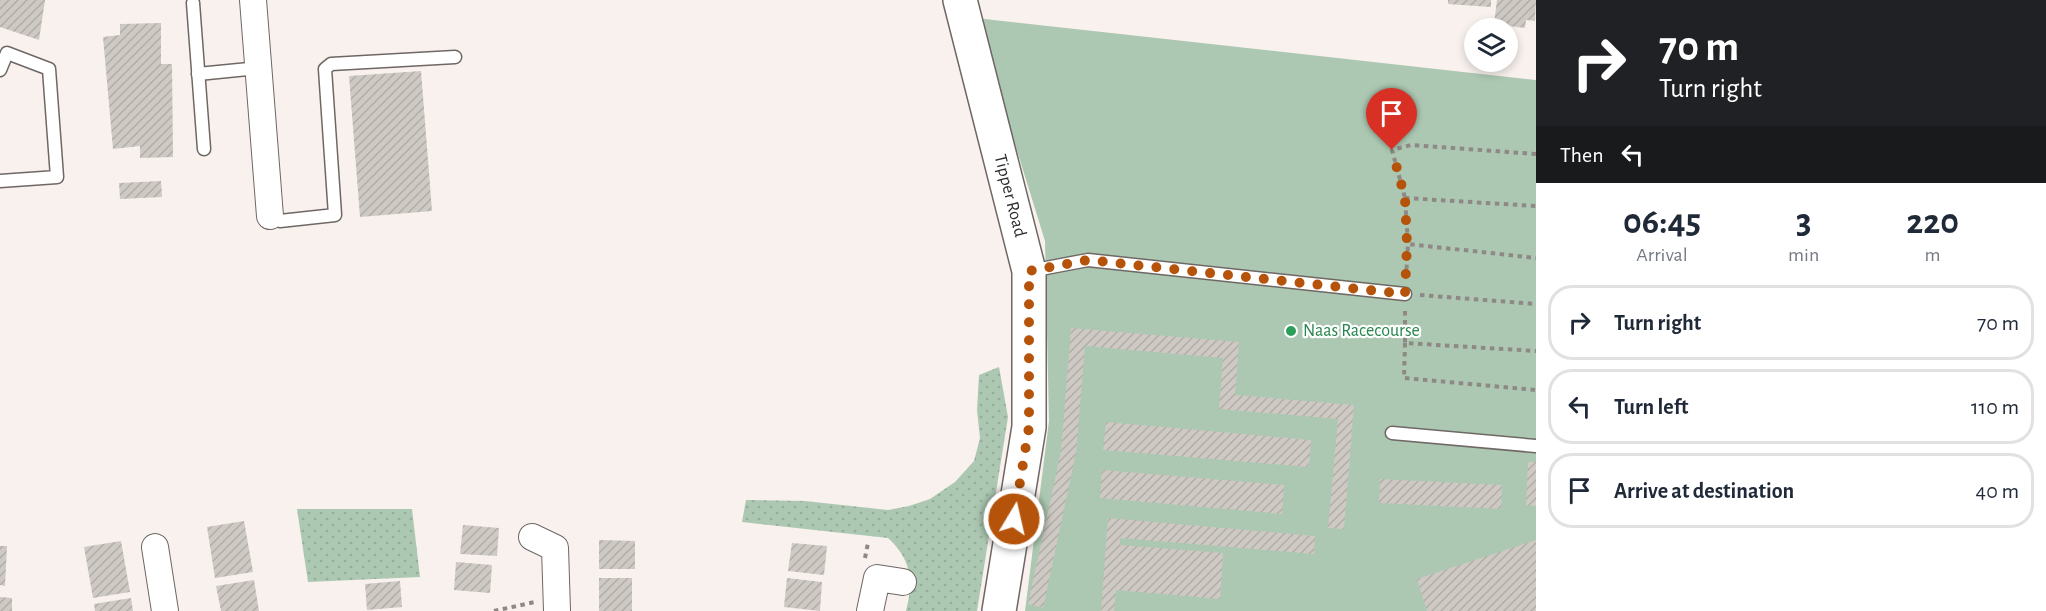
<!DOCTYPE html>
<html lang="en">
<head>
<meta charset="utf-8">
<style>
  body { margin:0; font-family:"Alegreya Sans",sans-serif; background:#f2f2f3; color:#1f2937; height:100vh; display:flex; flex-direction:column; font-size:22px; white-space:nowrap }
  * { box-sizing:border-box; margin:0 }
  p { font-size:20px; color:#747a83 }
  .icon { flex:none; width:33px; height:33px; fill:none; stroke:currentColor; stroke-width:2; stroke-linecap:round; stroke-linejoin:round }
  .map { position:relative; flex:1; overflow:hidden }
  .side { display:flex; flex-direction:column; background:#fff; width:510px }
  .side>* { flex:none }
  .top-card { background:#202124; color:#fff; overflow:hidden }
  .buttons { position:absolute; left:1464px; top:18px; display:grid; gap:12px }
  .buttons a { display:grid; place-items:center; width:54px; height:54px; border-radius:50%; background:#fff; box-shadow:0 3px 9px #0003; font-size:30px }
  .pin { position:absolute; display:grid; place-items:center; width:51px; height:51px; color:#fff; margin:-62px -26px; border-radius:50% 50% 50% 0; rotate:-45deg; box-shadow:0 0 6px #0007 }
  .pin .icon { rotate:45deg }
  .me { position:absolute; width:66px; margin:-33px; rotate:9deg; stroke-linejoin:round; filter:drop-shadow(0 0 4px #0008) }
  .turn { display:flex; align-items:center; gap:21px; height:126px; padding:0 24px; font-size:27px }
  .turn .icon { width:78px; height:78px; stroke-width:2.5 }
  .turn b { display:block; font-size:42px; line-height:51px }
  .then { display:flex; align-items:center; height:57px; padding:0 24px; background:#0003; gap:12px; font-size:22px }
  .eta { display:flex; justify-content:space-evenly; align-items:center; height:102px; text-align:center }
  .eta b { font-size:36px; font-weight:700; line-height:42px }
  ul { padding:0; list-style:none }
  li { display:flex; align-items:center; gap:18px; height:75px; margin:0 12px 9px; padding:0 12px; border:3px solid #e0e1e3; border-radius:24px }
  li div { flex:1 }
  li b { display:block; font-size:22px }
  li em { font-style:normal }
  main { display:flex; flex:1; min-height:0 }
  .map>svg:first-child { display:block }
</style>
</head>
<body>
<main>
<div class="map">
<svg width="1536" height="611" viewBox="0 0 1536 611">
  <defs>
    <pattern id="park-dots" width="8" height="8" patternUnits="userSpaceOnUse" patternTransform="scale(1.5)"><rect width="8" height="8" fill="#acc8b2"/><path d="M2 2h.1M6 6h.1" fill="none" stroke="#94ac99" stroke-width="1.8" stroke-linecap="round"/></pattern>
    <pattern id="building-hatch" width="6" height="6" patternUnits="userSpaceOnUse" patternTransform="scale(1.5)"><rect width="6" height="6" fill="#cec9c3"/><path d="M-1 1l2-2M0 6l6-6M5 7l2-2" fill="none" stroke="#b1ada8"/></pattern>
  </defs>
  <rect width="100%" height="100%" fill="#f9f1ed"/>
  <polygon fill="#acc8b2" points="976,18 1536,80 1536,611 1025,611 1049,421 1045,241"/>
  <g fill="url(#park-dots)">
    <path d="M999,367L1008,417L977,611H906C914,581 911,559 888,538L742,522L746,500L805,501L888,510L909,506L930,499L955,482L974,461L980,438L977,410L979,375Z"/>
    <polygon points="297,509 412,509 420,577 308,582"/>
  </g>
  <g fill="url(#building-hatch)">
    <polygon points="0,0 45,0 39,40 0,27"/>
    <polygon points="1448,0 1491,0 1491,7 1448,4"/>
    <polygon points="1497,0 1536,0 1535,21 1526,20 1525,28 1494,24"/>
    <polygon points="161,23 161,64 172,64 173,157 140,158 140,146 113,149 103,37 120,35 120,24"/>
    <polygon points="421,71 432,211 360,217 349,76"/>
    <polygon points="161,181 162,197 120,199 119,183"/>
    <polygon points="1071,328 1239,342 1235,395 1354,405 1344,529 1328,528 1338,419 1219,409 1223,358 1085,346 1076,453 1043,608 1028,604 1061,451"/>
    <polygon points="1106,422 1311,440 1309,467 1103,450"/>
    <polygon points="1528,462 1536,462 1536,506 1526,505"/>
    <polygon points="1102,470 1284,485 1282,514 1100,498"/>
    <polygon points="1380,479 1502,485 1501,509 1379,503"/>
    <polygon points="1108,518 1315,536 1314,554 1120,538 1120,545 1223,553 1220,599 1116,590 1114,611 1101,611"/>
    <polygon points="244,521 253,572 215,578 207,527"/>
    <polygon points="463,525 499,528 497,556 460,554"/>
    <polygon points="599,540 635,541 635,569 599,569"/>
    <polygon points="1536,540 1536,611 1427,611 1417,579"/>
    <polygon points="121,541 130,592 93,598 84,547"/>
    <polygon points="792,543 827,546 824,575 788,571"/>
    <polygon points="0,546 7,546 5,586 0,585"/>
    <polygon points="456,562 492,565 490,593 454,590"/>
    <rect x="599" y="578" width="33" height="33"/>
    <polygon points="787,578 822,582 820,611 784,607"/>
    <polygon points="254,580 259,611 221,611 216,586"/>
    <polygon points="400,581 402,607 367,610 365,584"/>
    <polygon points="0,597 12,598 12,611 0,611"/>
    <polygon points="131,598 133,611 95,611 94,604"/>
  </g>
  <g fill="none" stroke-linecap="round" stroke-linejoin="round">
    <defs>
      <g id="lane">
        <polyline points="193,3 204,149"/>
        <polyline points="0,70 7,53 49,69 57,177 0,181"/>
        <polyline points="198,74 258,68"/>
        <polyline points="270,216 280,221 335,215 325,69 331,64 455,57"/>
        <polyline points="1030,271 1088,260 1405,294"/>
        <polyline points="1392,433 1536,446"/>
      </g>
      <g id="street">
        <polyline points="253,0 270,216"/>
        <polyline points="532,537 555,548 557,611"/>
        <polyline points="155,547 165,611"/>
        <polyline points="870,611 877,578 903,582"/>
      </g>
      <g id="secondary">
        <path id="s1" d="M960,0L1029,271V427L999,611"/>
      </g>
    </defs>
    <use href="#lane" stroke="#6e6764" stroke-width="15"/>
    <use href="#street" stroke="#6e6764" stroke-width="28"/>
    <use href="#secondary" stroke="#6e6764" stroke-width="36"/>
    <g stroke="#8f8986" stroke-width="4" stroke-dasharray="4.5 4.5" stroke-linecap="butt">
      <polyline points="1536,154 1411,145 1392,150 1405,198 1408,244 1536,258"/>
      <polyline points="1405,198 1536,206"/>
      <polyline points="1406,278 1408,244"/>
      <polyline points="1420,295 1536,304"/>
      <polyline points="1405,311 1405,343 1536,351"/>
      <polyline points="1405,343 1404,378 1536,390"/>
      <polyline points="865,558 868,543"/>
      <polyline points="494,611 535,602"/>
    </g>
    <use href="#lane" stroke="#fff" stroke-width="12"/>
    <use href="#street" stroke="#fff" stroke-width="26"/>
    <use href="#secondary" stroke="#fff" stroke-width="33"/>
  </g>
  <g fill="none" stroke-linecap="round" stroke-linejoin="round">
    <polyline stroke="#b45309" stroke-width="10" stroke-dasharray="0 18" points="1014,519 1029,427 1029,271 1088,260 1405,294 1407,244 1405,198 1392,150"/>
  </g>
  <circle fill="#2e9e5b" stroke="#fff" stroke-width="2" cx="1291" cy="331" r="6"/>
  <g text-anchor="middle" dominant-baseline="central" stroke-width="4.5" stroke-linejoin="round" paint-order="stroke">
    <g font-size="18" fill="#2e2b29" stroke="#fff">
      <text stroke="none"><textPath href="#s1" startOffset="202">Tipper Road</textPath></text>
    </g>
    <g font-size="18" fill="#27864d" stroke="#fff" text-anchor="start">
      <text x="1303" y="331">Naas Racecourse</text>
    </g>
  </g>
</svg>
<div class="buttons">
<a><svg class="icon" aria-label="layers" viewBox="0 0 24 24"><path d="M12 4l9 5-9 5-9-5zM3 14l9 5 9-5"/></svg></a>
</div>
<div class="pin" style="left:1392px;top:150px;background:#d93025"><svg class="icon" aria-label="arrive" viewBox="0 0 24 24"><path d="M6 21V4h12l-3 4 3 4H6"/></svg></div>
<svg class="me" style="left:1014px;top:519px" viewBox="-20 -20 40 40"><circle r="17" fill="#b45309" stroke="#fff" stroke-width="3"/><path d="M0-11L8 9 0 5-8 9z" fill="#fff"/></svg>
</div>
<section class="side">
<div class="top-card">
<div class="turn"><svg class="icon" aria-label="right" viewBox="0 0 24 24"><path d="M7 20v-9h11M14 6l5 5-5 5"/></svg><div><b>70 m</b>Turn right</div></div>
<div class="then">Then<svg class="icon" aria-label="left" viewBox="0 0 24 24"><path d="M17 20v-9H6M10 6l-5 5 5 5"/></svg></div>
</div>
<div class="eta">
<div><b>06:45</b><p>Arrival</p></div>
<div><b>3</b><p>min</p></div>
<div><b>220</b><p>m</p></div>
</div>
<ul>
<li><svg class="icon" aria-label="right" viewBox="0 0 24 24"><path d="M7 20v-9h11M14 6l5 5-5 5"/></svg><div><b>Turn right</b></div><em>70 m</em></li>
<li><svg class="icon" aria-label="left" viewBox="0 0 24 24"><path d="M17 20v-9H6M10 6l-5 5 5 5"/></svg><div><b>Turn left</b></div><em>110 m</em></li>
<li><svg class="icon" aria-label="arrive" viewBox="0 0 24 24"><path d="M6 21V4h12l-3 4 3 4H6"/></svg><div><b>Arrive at destination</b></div><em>40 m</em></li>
</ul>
</section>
</main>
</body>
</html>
